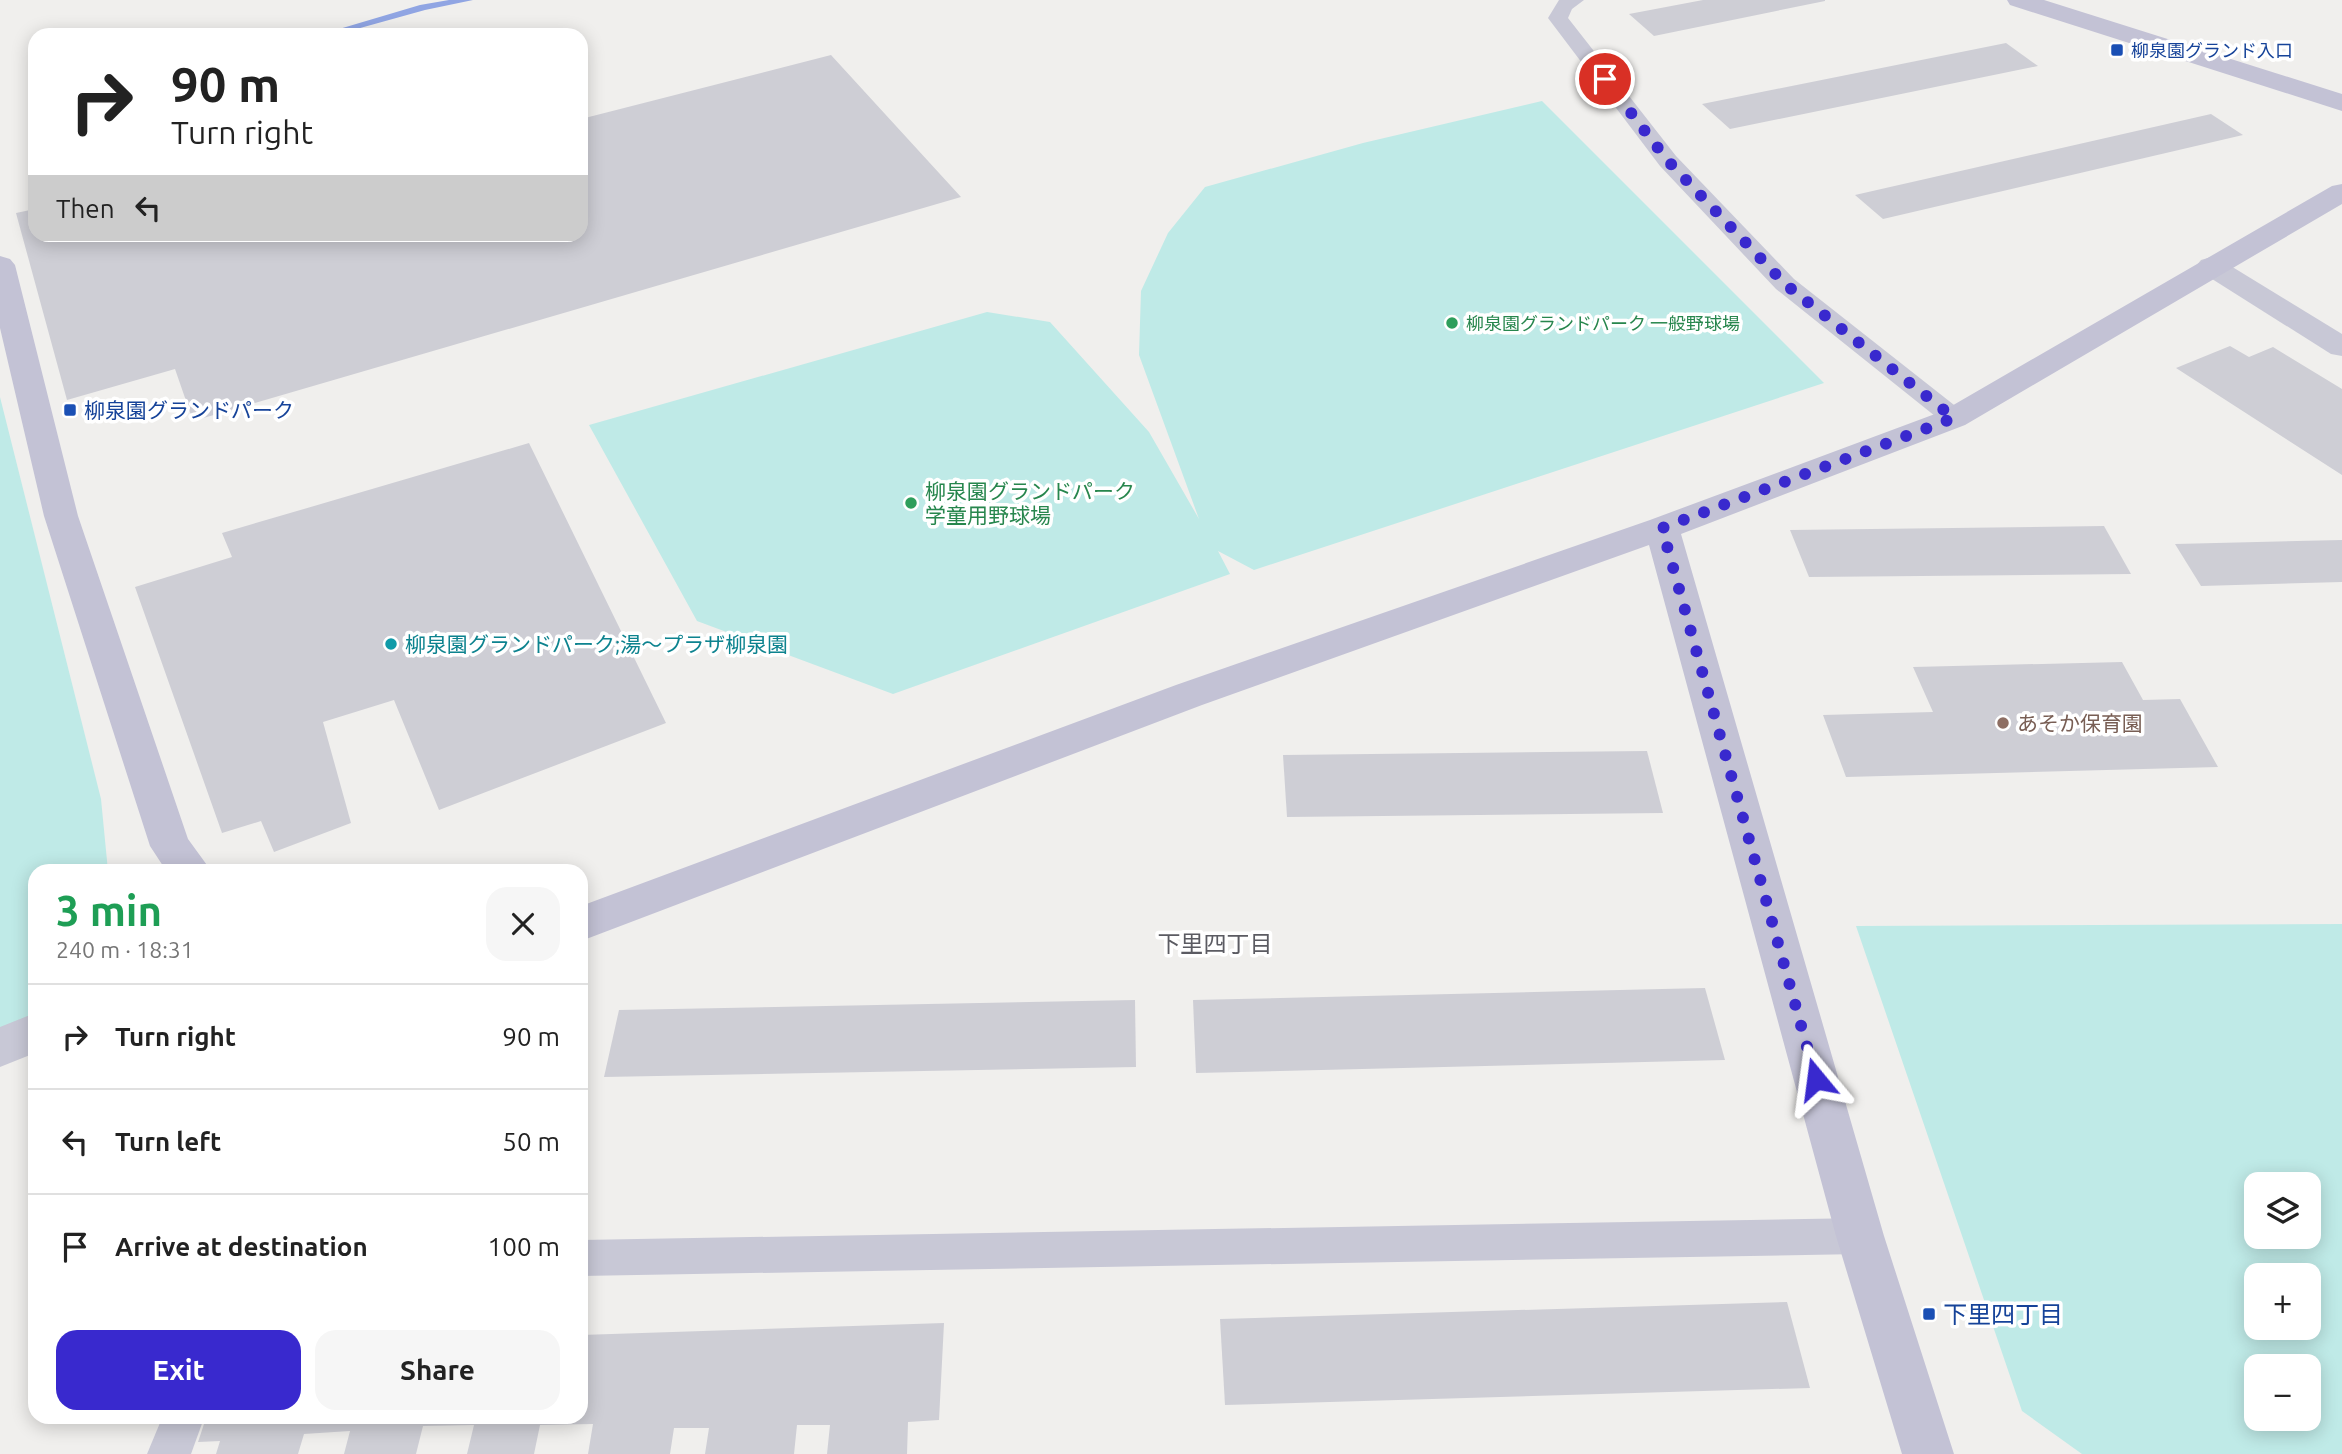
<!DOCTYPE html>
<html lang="en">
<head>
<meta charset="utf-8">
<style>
  body { margin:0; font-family:Ubuntu,"Noto Sans JP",sans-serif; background:#f6f6f6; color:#222; height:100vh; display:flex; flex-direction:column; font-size:26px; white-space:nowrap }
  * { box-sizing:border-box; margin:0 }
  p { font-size:23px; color:#767676 }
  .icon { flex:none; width:38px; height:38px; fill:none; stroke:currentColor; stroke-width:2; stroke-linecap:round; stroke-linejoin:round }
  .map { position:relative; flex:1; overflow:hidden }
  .side { position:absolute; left:28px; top:864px; width:560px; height:560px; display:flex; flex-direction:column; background:#fff; border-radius:21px; box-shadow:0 4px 18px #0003 }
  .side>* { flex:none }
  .hud { position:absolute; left:28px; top:28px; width:560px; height:214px; border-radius:21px; box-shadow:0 4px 18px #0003; background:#fff; color:#222; overflow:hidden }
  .buttons { position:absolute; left:2244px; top:1172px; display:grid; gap:14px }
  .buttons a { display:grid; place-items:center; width:77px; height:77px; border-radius:14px; background:#fff; box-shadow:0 4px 18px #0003; font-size:35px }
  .pin { position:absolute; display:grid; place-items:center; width:60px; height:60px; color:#fff; margin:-30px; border:4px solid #fff; border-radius:50%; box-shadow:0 2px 7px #0007 }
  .me { position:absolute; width:77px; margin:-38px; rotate:344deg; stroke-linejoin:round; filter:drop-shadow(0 0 5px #0008) }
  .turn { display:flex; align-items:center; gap:24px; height:147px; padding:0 28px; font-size:32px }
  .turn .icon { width:91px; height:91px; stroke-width:2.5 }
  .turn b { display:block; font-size:49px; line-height:60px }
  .then { display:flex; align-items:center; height:66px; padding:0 28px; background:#0003; gap:14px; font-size:26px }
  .round { display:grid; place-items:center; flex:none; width:74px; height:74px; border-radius:21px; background:#f6f6f6 }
  .headline { display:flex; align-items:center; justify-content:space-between; height:119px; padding:0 28px }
  h1 { font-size:42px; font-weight:700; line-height:52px; color:#1e9e55 }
  .button { display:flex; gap:14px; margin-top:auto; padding:14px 28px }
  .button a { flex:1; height:80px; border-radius:21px; background:#3929ce; color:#fff; font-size:28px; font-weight:700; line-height:80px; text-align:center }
  .button a+a { background:#f6f6f6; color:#222 }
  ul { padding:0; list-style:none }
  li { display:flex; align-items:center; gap:21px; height:105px; padding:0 28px; border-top:2px solid #e0e0e0 }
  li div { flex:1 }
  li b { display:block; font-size:26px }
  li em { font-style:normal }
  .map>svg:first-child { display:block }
</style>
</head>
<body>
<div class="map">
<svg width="2342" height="1454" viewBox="0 0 2342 1454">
  <rect width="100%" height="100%" fill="#f0efed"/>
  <g fill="#bfeae7" fill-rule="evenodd">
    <polygon points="1542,101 1824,383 1254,570 1218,551 1230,574 893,694 697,621 589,425 987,312 1050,322 1149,432 1199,519 1139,355 1141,291 1168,233 1205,187 1363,143"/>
    <polygon points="0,397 101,799 108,871 35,872 35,1015 0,1031"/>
    <path d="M2342,924V1454H2082L2022,1411L1856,926ZM2256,1185H2308V1237H2256ZM2256,1276H2308V1328H2256ZM2256,1367H2308V1419H2256Z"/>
  </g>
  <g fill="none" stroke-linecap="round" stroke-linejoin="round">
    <polygon fill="#90a5e3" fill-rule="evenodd" points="449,0 473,0 425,10 335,35 319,35 420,5"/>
  </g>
  <g fill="#ceced5">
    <polygon points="1703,0 1825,0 1825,1 1654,36 1629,14"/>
    <polygon points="2006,43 2038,66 1730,129 1702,104"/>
    <polygon points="831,55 961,197 193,421 175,369 67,400 16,213 35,209 35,234 581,234 581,119"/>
    <polygon points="2211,114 2243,135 1883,219 1855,195"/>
    <polygon points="2230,346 2249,357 2273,347 2342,389 2342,475 2176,368"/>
    <polygon points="529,443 666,723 439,810 394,700 323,722 351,823 274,852 261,821 222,833 135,587 232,557 222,533"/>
    <polygon points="2104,526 2131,574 1809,577 1790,530"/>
    <polygon points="2342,540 2342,582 2201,586 2175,544"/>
    <polygon points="2122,662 2143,700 2180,699 2218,767 1846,777 1823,715 1933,712 1913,667"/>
    <polygon points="1647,751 1663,813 1287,817 1283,755"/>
    <polygon points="1705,988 1725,1060 1196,1073 1193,1000"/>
    <polygon points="1135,1000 1136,1067 604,1077 619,1010"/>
    <polygon points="1787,1302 1810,1388 1225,1405 1220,1319"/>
    <polygon points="944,1323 939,1420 908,1422 907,1454 827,1454 830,1425 797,1425 794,1454 705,1454 709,1428 674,1428 670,1454 588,1454 593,1424 540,1425 534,1454 467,1454 474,1425 423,1426 416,1454 344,1454 350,1431 304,1434 298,1454 216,1454 220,1441 198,1442 206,1418 581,1418 581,1335"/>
  </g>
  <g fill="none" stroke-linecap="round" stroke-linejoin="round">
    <g fill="#c8c8d6" fill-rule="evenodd">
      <polygon points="1559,0 1584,0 1572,9 1568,18 1676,156 1794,279 1963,412 1967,418 1963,424 1954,426 1945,424 1776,289 1660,166 1551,22 1548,18"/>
      <polygon points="1860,1218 1874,1223 1880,1236 1874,1249 1860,1254 581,1276 581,1240"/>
      <polygon points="162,1418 204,1418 191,1454 147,1454"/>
    </g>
    <g fill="#c8c8d6" fill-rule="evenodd">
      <polygon points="2211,257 2221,260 2342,334 2342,356 2331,354 2201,272 2196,266 2201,260"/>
      <polygon points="35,1013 35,1053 0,1067 0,1027"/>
    </g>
    <g fill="#c3c2d5" fill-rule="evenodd">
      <polygon points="2007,0 2044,0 2342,94 2342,111 2010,5"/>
      <polygon points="2342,184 2342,204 1965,425 1681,534 1884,1236 1954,1454 1902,1454 1836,1236 1649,545 1202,705 581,941 581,906 1176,685 1650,520 1943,411 2332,186"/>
      <polygon points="0,256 10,259 15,265 78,516 188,839 212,872 167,872 150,846 44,516 0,328"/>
    </g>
  </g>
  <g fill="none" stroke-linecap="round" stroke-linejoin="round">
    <polyline stroke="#3929ce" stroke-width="12" stroke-dasharray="0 21.6" points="1605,79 1668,161 1785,284 1954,418 1662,528 1816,1079"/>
  </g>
  <g fill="#1a4fb4" stroke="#fff" stroke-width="2.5">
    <rect x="2110" y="43" width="14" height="14" rx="3.5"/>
    <rect x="63" y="403" width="14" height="14" rx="3.5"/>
    <rect x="1922" y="1307" width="14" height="14" rx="3.5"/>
  </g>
  <g fill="#2e9e5b" stroke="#fff" stroke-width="2.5">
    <circle cx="1452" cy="323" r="7"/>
    <circle cx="911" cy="503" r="7"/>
  </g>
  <circle fill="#0f9aa8" stroke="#fff" stroke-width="2.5" cx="391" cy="644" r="7"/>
  <circle fill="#8d6e63" stroke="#fff" stroke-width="2.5" cx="2003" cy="723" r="7"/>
  <g text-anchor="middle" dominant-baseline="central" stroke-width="7" stroke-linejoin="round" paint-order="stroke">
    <g font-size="18" fill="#164399" stroke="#fff" text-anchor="start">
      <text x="2131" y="50">柳泉園グランド入口</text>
    </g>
    <g font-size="18" fill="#27864d" stroke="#fff" text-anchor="start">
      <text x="1466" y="323">柳泉園グランドパーク 一般野球場</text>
    </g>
    <g font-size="21" fill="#164399" stroke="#fff" text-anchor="start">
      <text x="84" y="410">柳泉園グランドパーク</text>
    </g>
    <g font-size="21" fill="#27864d" stroke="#fff" text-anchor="start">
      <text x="925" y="491">柳泉園グランドパーク<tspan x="925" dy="24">学童用野球場</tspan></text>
    </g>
    <g font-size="21" fill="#0d838f" stroke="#fff" text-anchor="start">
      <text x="405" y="644">柳泉園グランドパーク;湯〜プラザ柳泉園</text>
    </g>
    <g font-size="21" fill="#785e54" stroke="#fff" text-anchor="start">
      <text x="2017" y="723">あそか保育園</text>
    </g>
    <g font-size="23" fill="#5b5b62" stroke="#fff">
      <text x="1215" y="943">下里四丁目</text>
    </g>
    <g font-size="24" fill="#164399" stroke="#fff" text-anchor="start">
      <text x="1943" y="1314">下里四丁目</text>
    </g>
  </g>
</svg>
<div class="buttons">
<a><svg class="icon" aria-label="layers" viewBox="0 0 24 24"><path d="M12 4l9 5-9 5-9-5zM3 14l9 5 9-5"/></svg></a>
<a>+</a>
<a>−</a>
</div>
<div class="pin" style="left:1605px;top:79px;background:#d93025"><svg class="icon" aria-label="arrive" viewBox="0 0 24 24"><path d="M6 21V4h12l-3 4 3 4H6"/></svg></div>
<svg class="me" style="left:1816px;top:1079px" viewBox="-20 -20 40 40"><path d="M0-17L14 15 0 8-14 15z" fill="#3929ce" stroke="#fff" stroke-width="4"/></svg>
<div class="hud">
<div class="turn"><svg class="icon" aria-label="right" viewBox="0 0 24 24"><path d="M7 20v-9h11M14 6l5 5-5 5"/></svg><div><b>90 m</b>Turn right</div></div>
<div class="then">Then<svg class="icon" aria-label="left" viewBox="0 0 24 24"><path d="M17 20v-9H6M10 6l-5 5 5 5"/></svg></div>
</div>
<section class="side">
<div class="headline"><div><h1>3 min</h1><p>240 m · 18:31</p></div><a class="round"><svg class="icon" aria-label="close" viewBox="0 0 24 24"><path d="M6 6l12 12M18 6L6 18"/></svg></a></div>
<ul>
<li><svg class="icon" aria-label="right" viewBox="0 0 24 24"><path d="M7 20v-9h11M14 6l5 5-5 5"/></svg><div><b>Turn right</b></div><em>90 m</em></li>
<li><svg class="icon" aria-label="left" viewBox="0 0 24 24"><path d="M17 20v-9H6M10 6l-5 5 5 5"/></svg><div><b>Turn left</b></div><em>50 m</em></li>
<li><svg class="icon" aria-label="arrive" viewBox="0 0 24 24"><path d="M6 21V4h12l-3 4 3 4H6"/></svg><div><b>Arrive at destination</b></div><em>100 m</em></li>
</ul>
<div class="button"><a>Exit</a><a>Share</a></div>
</section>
</div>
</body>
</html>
